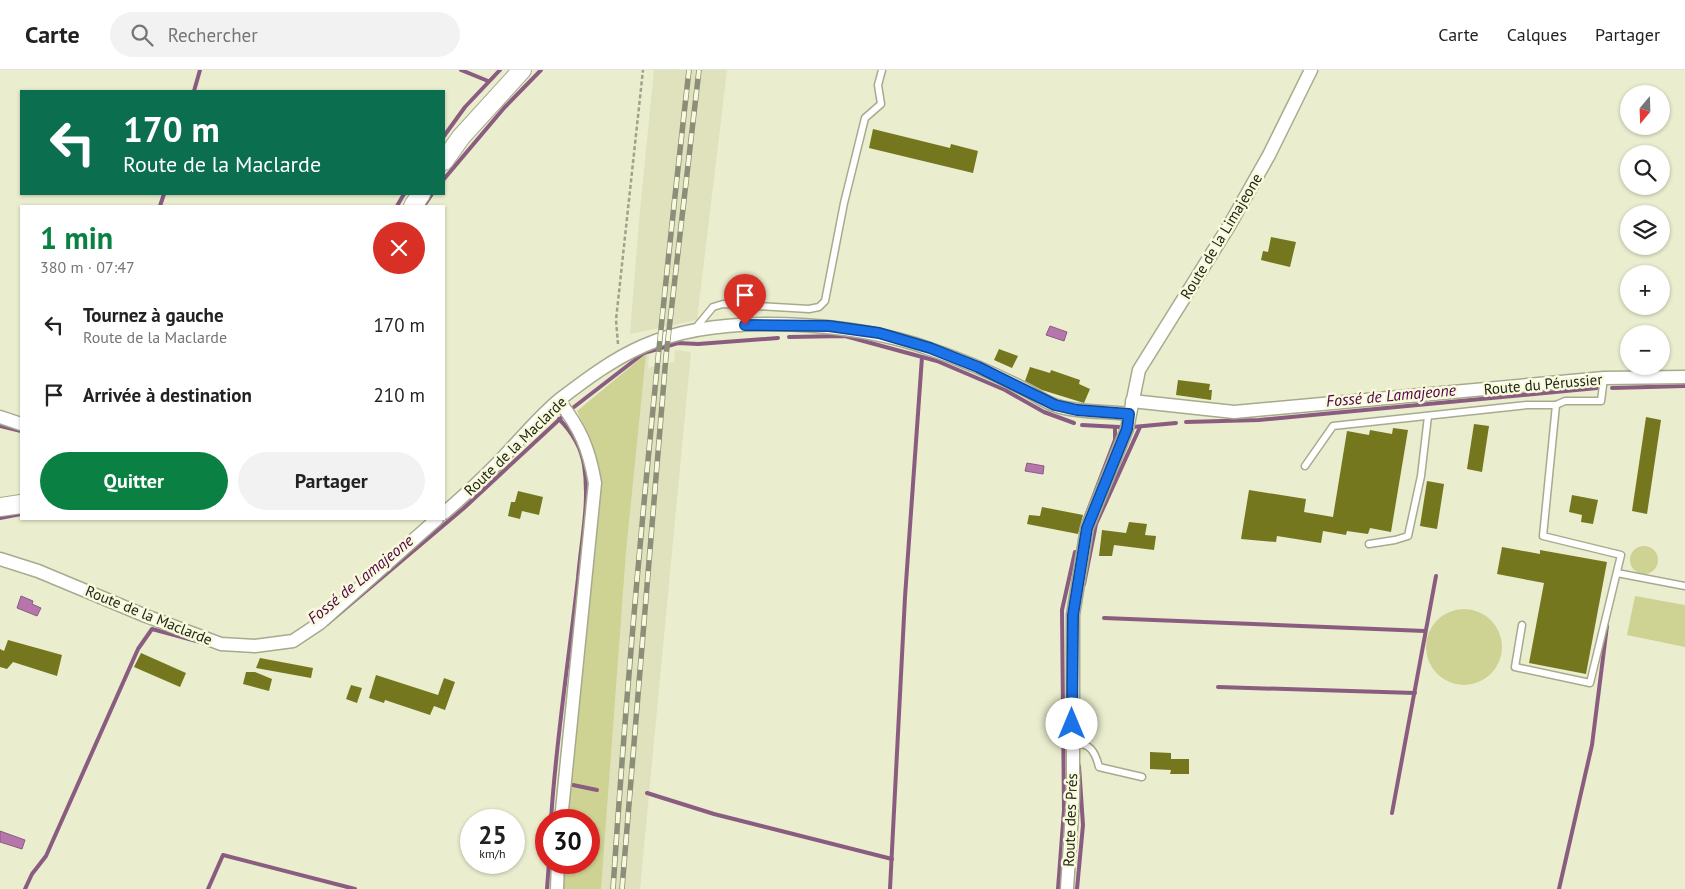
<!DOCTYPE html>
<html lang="fr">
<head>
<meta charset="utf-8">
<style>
  body { margin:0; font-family:"PT Sans",sans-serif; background:#f2f2f2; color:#222; height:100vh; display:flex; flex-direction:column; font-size:19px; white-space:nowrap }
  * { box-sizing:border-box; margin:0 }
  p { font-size:16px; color:#767676 }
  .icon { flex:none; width:28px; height:28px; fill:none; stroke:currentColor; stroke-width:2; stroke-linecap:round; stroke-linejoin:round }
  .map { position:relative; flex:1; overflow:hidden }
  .drawer { position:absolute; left:20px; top:135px; width:425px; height:315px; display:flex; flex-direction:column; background:#fff; border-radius:0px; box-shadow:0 1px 4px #0004 }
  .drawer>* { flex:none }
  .top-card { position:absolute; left:20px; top:20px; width:425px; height:105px; border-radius:0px; box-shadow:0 1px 4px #0004; background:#0b6e4f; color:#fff; overflow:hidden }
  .needle { width:32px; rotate:199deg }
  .buttons { position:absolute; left:1620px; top:15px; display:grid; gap:10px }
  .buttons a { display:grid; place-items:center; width:50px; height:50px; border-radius:50%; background:#fff; box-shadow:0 1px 4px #0004; font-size:25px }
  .speed { position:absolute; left:460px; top:739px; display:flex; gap:10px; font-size:25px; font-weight:700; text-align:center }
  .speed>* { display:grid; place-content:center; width:65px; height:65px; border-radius:50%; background:#fff; box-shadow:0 1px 4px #0004; line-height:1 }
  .speed small { font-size:12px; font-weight:400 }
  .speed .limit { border:8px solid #d22; background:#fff; color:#111 }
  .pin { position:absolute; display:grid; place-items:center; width:42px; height:42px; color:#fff; margin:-51px -21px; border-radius:50% 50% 50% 0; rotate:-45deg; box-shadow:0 0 5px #0007 }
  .pin .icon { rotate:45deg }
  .me { position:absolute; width:55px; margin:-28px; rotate:0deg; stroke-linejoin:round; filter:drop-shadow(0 0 4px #0008) }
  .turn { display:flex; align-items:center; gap:18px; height:105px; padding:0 20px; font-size:22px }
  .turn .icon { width:65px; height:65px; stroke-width:2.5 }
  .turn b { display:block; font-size:35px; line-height:42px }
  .round { display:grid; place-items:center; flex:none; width:52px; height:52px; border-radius:26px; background:#f2f2f2 }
  .summary { display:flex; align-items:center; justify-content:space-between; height:85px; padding:0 20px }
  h1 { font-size:30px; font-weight:800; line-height:38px; color:#0b8043 }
  .cta { display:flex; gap:10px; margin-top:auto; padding:10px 20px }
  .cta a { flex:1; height:58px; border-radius:30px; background:#0b8043; color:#fff; font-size:20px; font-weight:800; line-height:58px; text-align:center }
  .cta a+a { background:#f2f2f2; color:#222 }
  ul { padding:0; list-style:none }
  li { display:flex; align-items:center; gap:15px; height:70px; padding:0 20px }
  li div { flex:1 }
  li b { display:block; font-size:19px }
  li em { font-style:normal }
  header { display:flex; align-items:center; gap:30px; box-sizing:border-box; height:70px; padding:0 25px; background:#fff; border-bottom:1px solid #e0e0e0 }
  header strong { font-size:24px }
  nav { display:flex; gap:28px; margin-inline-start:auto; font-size:18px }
  .search { width:350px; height:45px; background:#f2f2f2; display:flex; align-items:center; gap:12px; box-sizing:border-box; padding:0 18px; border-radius:28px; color:#767676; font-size:19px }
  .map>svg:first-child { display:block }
</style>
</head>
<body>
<header>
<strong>Carte</strong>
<div class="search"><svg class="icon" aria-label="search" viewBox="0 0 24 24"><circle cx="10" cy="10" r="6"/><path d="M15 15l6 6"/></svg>Rechercher</div>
<nav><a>Carte</a><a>Calques</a><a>Partager</a></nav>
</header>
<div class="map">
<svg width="1685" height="819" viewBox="0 0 1685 819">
  <rect width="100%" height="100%" fill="#eaedce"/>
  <g fill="#dfe2bc">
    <polygon points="654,0 727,0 697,250 630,264 639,151"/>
    <polygon points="675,280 691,282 640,819 588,819 641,290 649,284 648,298 674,292"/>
  </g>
  <g fill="#ced293">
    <polygon points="646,284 626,481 601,819 561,819 562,793 589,792 589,750 565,750 596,400 588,364 577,341"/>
    <circle cx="1644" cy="490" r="14"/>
    <polygon points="1635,526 1685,535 1685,577 1627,565"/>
    <circle cx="1464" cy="577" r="38"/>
  </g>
  <g fill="#b675ab" stroke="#8a5d80">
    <polygon points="1050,256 1067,262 1064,271 1046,265"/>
    <polygon points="1027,393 1044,396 1043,404 1025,401"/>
    <polygon points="21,526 33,531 32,534 41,538 37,546 17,538"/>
    <polygon points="0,761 25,770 22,779 0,772"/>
  </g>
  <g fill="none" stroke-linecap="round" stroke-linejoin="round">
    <g stroke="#8a5d80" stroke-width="4">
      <polyline points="461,0 488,11"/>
      <polyline points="194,21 200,0"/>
      <polyline points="444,66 465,37 500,0"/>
      <polyline points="444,109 504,38 541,0"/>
      <polyline points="160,136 164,124"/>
      <polyline points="397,136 404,124"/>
      <polyline points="424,136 432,124"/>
      <polyline points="789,267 845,266 937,291 1005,320 1044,342 1074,353"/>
      <polyline points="1612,318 1685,316"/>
      <polyline points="574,337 644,283 678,273 698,274 778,268"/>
      <polyline points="1186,352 1259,350 1597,318"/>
      <polyline points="1082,355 1119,357"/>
      <polyline points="0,356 21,361"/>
      <polyline points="1133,357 1176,353"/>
      <polyline points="0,448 21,444"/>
      <polyline points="1084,451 1115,370 1115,357"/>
      <polyline points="1084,514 1096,454 1140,357"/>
      <polyline points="1104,548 1425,561"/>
      <polyline points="327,554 464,438 562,347"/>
      <polyline points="1218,617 1415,623"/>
      <polyline points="573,715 597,720"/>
      <polyline points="647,723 714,744 892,789"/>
      <polyline points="1392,743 1436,506"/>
      <path d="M551,750C556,669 569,589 578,508C581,471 590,432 584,395C581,376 572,362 559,349"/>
      <polyline points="25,819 32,804 46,786 138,579 152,559 200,572"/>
      <polyline points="208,819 223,785 355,819"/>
      <polyline points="547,819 549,792"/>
      <polyline points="890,819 905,527 922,287"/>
      <polyline points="1058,819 1064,740 1062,540 1075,482"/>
      <polyline points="1077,819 1083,755 1079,696"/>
      <polyline points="1559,819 1592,675 1607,556"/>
    </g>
  </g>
  <g fill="#75771e">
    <polygon points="873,59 950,78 951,74 978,81 973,103 869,78"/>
    <polygon points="1271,167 1296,172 1290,197 1261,190 1263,181 1268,182"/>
    <polygon points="999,279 1018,286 1012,298 994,290"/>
    <polygon points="1030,297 1050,303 1051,300 1080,310 1079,314 1090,319 1084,333 1042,320 1025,311"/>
    <polygon points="1178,310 1210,314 1209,320 1212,320 1211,330 1176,325"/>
    <polygon points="1646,347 1661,350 1647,444 1632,441"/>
    <polygon points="1474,354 1489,356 1482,402 1467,399"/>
    <polygon points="1393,358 1408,360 1391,462 1370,458 1368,464 1347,461 1346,465 1323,461 1321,473 1277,466 1276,472 1241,469 1249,420 1306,429 1304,442 1333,447 1347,361 1369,365 1370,360 1392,364"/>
    <polygon points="1427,411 1444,414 1437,459 1420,456"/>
    <polygon points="518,421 543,427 539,445 522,441 520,449 508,446 511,432 515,432"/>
    <polygon points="1572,425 1598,430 1593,454 1581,452 1582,445 1569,442"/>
    <polygon points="1042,437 1083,445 1078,464 1027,454 1029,445 1040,446"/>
    <polygon points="1129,452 1147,454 1145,465 1156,466 1154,480 1114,475 1112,486 1099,486 1102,460 1126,463"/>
    <polygon points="1502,477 1540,484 1540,480 1607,492 1586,604 1529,593 1544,513 1497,504"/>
    <polygon points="8,570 62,585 57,606 13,592 7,599 0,597 0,579 4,581"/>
    <polygon points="141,583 186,603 180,617 134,597"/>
    <polygon points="260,588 313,598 311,608 256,598"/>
    <polygon points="246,602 255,602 272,609 269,621 243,614"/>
    <polygon points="376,605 438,625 444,608 455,612 445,640 434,636 430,645 385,630 384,633 369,628"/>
    <polygon points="351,615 362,618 357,633 346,629"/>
    <polygon points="1150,682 1171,683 1171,689 1189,689 1189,704 1170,704 1171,700 1150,699"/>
  </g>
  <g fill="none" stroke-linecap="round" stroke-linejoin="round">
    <defs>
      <g id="lane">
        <polyline points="694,260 713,237 723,234 809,239 819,237 825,231 844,133 865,48 881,34 878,15 882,0"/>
        <polyline points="1305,396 1333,356 1527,335 1556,335 1565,331 1601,331 1604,308"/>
        <polyline points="1369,474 1395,470 1408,466 1421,406 1428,346"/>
        <polyline points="1617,503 1685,516"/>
        <polyline points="1522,555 1515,597 1590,613 1621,485 1543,466 1556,335"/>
        <path d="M1073,673C1090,673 1095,681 1099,697L1142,707"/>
      </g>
      <g id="street">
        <path d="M559,331C580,358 589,378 595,413L561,750"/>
        <polyline points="1132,331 1234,342 1604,308 1685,307"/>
        <polyline points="0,347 21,354"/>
        <path d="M444,443C466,424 488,404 508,382C525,364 540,346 559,330C585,310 613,289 643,276C720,242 853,251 930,279C963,290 995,304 1026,320C1036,325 1046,333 1057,336C1080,343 1105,341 1129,344"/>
        <polyline points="0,489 38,501 146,546 221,574 255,576 293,571 320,553 437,449"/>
        <polyline points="557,819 558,792"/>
        <polyline points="1067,819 1073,727 1073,545 1087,458 1127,359 1139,300 1229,156 1269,85 1311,0"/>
      </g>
      <g id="secondary">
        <polyline points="444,91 461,67 522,0"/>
        <polyline points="413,136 421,124"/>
        <polyline points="0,437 21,434"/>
      </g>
    </defs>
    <use href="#lane" stroke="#a8aa8d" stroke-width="9"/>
    <use href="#street" stroke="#a8aa8d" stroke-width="15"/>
    <use href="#secondary" stroke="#a8aa8d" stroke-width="20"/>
    <polyline stroke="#a0a28a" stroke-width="2.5" stroke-dasharray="4 2.5" stroke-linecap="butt" points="618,274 616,250 643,0"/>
    <use href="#lane" stroke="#fff" stroke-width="6"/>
    <use href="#street" stroke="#fff" stroke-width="12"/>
    <use href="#secondary" stroke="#fff" stroke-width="18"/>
    <defs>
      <g id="rail">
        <path d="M613,819C631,545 658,273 689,0"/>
        <polyline points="622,819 666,286 699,0"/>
      </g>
    </defs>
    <use href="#rail" stroke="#8c8e79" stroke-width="5.5"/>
    <use href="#rail" stroke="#f7fadb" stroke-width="4" stroke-dasharray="11" stroke-linecap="butt"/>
  </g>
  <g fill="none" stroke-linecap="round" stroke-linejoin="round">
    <defs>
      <polyline id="route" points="745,255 829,256 879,263 930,278 978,297 1055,335 1077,340 1129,344 1127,359 1087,458 1073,545 1072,654"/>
    </defs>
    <use href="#route" stroke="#114b97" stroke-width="12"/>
    <use href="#route" stroke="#1a73e8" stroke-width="9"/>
  </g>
  <g text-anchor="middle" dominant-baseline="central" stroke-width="5" stroke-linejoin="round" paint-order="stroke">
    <g font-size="15" fill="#24251a" stroke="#f7fadb">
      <text transform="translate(1221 166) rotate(-59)">Route de la Limajeone</text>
      <text transform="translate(1543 314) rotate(-5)">Route du Pérussier</text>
      <text transform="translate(515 376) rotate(-44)">Route de la Maclarde</text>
      <text transform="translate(149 545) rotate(22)">Route de la Maclarde</text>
      <text transform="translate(1070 750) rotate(-88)">Route des Prés</text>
    </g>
    <g font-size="16" font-style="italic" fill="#52004b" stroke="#f7fadb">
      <text transform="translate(1391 325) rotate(-5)">Fossé de Lamajeone</text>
      <text transform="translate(360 509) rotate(-39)">Fossé de Lamajeone</text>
    </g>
  </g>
</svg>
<div class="buttons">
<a><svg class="needle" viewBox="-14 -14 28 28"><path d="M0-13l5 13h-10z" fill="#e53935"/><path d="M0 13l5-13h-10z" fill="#767676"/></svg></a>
<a><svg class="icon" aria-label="search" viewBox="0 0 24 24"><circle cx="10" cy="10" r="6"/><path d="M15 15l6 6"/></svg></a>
<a><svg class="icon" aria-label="layers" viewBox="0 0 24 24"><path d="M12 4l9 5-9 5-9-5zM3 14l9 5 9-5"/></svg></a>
<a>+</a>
<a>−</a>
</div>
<div class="speed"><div>25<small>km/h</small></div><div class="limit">30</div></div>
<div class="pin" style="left:745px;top:255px;background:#d93025"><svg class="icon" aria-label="arrive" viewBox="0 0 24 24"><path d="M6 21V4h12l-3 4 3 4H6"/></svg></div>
<svg class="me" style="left:1072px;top:654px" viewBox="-20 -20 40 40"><circle r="19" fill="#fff"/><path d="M0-13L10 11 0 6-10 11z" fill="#1a73e8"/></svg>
<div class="top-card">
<div class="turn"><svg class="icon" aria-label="left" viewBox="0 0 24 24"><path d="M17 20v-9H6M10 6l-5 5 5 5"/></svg><div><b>170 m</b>Route de la Maclarde</div></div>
</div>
<section class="drawer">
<div class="summary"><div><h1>1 min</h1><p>380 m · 07:47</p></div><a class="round" style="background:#d93025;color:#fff"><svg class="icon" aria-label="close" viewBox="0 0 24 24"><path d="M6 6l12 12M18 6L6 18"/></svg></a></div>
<ul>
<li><svg class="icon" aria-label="left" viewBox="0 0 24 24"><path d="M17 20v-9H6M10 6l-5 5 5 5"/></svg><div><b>Tournez à gauche</b><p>Route de la Maclarde</p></div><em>170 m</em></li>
<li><svg class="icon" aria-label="arrive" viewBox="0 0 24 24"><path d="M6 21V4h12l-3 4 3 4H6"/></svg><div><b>Arrivée à destination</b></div><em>210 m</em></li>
</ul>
<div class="cta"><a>Quitter</a><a>Partager</a></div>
</section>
</div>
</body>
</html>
